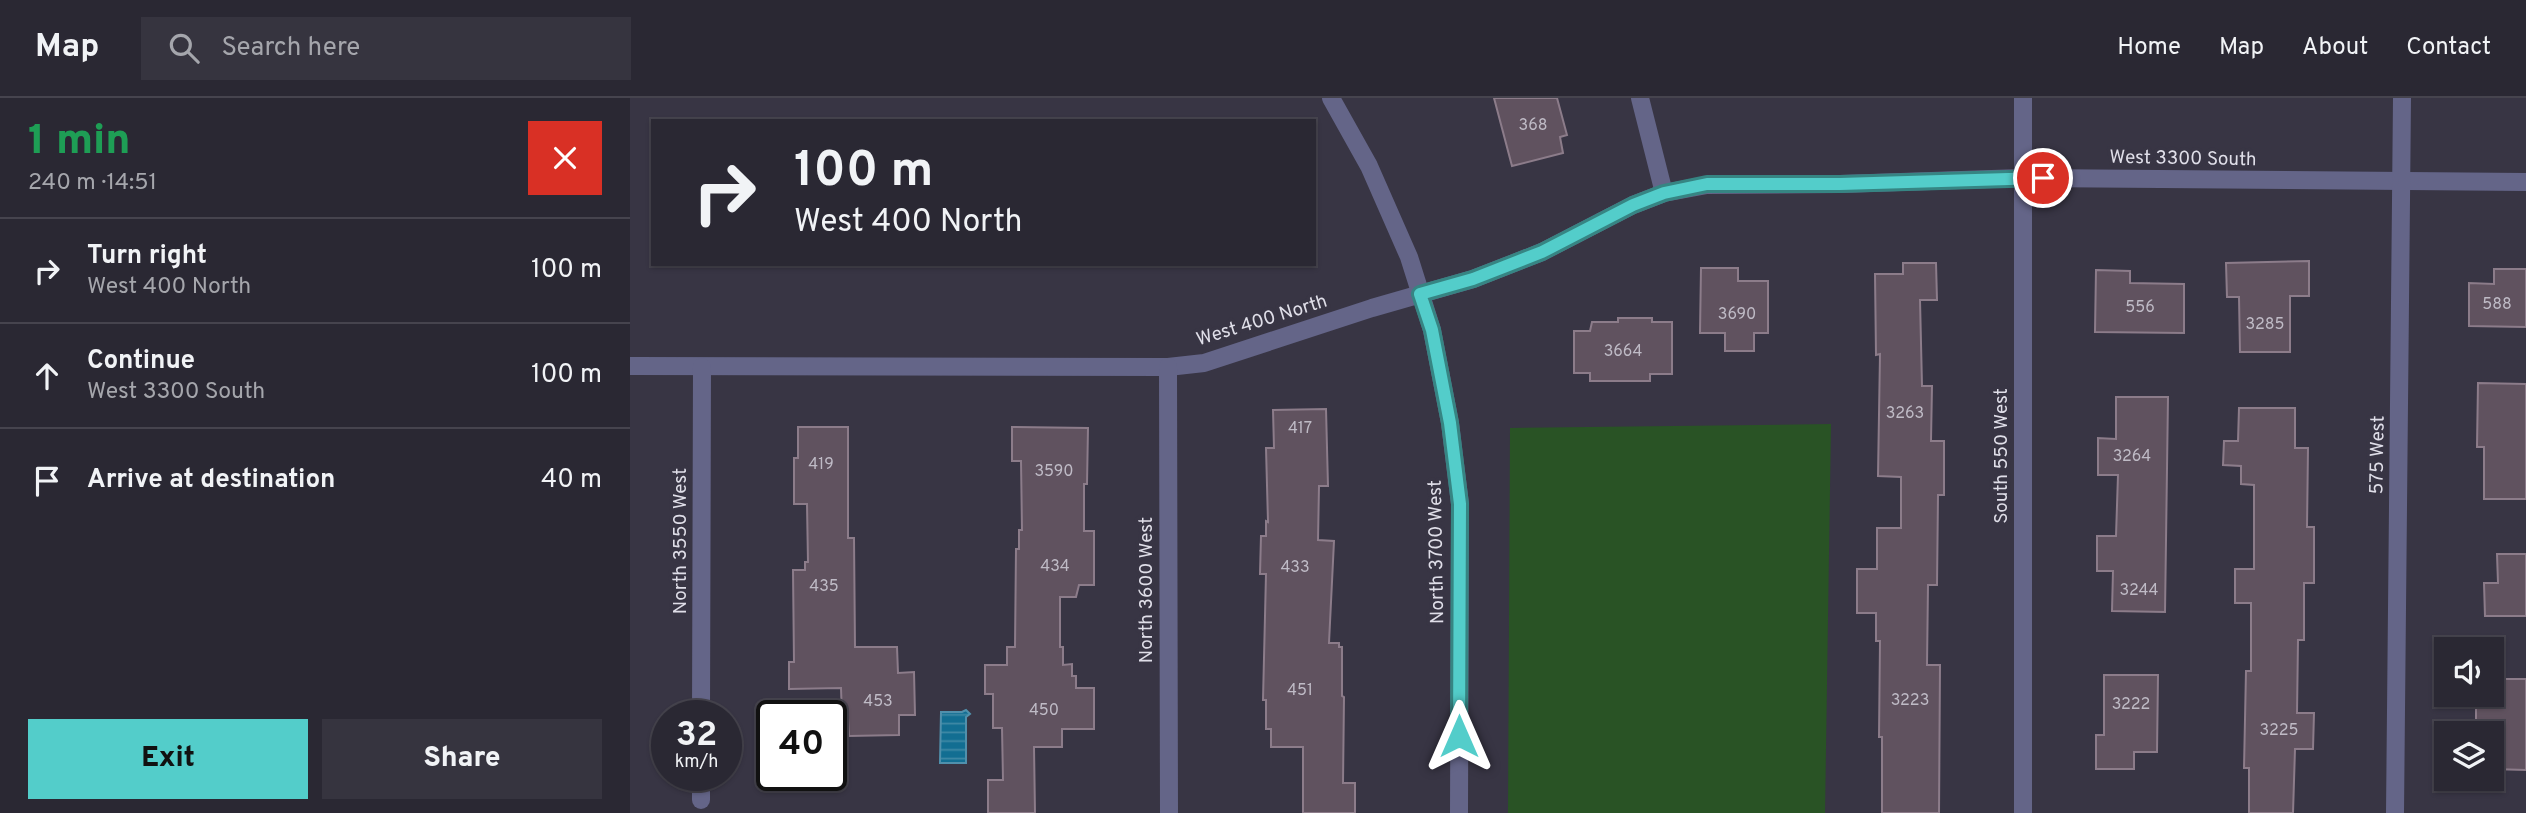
<!DOCTYPE html>
<html lang="en">
<head>
<meta charset="utf-8">
<style>
  body { margin:0; font-family:Overpass,sans-serif; background:#36343f; color:#f1f3f6; height:100vh; display:flex; flex-direction:column; font-size:26px; white-space:nowrap }
  * { box-sizing:border-box; margin:0 }
  p { font-size:23px; color:#a5a6ac }
  .icon { flex:none; width:38px; height:38px; fill:none; stroke:currentColor; stroke-width:2; stroke-linecap:round; stroke-linejoin:round }
  .map { position:relative; flex:1; overflow:hidden }
  .side { display:flex; flex-direction:column; background:#2a2833; width:630px }
  .side>* { flex:none }
  .banner { position:absolute; left:21px; top:21px; width:665px; height:147px; border-radius:0px; box-shadow:0 2px 5px #0004,0 0 0 2px #46444e; background:#2a2833; color:#f1f3f6; overflow:hidden }
  .tools { position:absolute; left:1804px; top:539px; display:grid; gap:14px }
  .tools a { display:grid; place-items:center; width:70px; height:70px; border-radius:0px; background:#2a2833; box-shadow:0 2px 5px #0004,0 0 0 2px #46444e; font-size:35px }
  .speed { position:absolute; left:21px; top:602px; display:flex; gap:14px; font-size:35px; font-weight:700; text-align:center }
  .speed>* { display:grid; place-content:center; width:91px; height:91px; border-radius:50%; background:#2a2833; box-shadow:0 2px 5px #0004,0 0 0 2px #46444e; line-height:1 }
  .speed small { font-size:18px; font-weight:400 }
  .speed .limit { border:4px solid #111; border-radius:10px; background:#fff; color:#111 }
  .pin { position:absolute; display:grid; place-items:center; width:60px; height:60px; color:#fff; margin:-30px; border:4px solid #fff; border-radius:50%; box-shadow:0 2px 7px #0007 }
  .me { position:absolute; width:77px; margin:-38px; rotate:0deg; stroke-linejoin:round; filter:drop-shadow(0 0 5px #0008) }
  .turn { display:flex; align-items:center; gap:24px; height:147px; padding:0 28px; font-size:32px }
  .turn .icon { width:91px; height:91px; stroke-width:2.5 }
  .turn b { display:block; font-size:49px; line-height:60px }
  .round { display:grid; place-items:center; flex:none; width:74px; height:74px; border-radius:0px; background:#36343f }
  .overview { display:flex; align-items:center; justify-content:space-between; height:119px; padding:0 28px }
  h1 { font-size:42px; font-weight:800; line-height:52px; color:#1e9e55 }
  .action { display:flex; gap:14px; margin-top:auto; padding:14px 28px }
  .action a { flex:1; height:80px; border-radius:0px; background:#53cdca; color:#111; font-size:28px; font-weight:800; line-height:80px; text-align:center }
  .action a+a { background:#36343f; color:#f1f3f6 }
  ul { padding:0; list-style:none }
  li { display:flex; align-items:center; gap:21px; height:105px; padding:0 28px; border-top:2px solid #46444e }
  li div { flex:1 }
  li b { display:block; font-size:26px }
  li em { font-style:normal }
  header { display:flex; align-items:center; gap:42px; box-sizing:border-box; height:98px; padding:0 35px; background:#2a2833; border-bottom:2px solid #46444e }
  header strong { font-size:33px }
  nav { display:flex; gap:38px; margin-inline-start:auto; font-size:24px }
  .search { width:490px; height:63px; background:#36343f; display:flex; align-items:center; gap:18px; box-sizing:border-box; padding:0 24px; border-radius:0px; color:#a5a6ac; font-size:26px }
  main { display:flex; flex:1; min-height:0 }
  .map>svg:first-child { display:block }
</style>
</head>
<body>
<header>
<strong>Map</strong>
<div class="search"><svg class="icon" aria-label="search" viewBox="0 0 24 24"><circle cx="10" cy="10" r="6"/><path d="M15 15l6 6"/></svg>Search here</div>
<nav><a>Home</a><a>Map</a><a>About</a><a>Contact</a></nav>
</header>
<main>
<section class="side">
<div class="overview"><div><h1>1 min</h1><p>240 m · 14:51</p></div><a class="round" style="background:#d93025;color:#fff"><svg class="icon" aria-label="close" viewBox="0 0 24 24"><path d="M6 6l12 12M18 6L6 18"/></svg></a></div>
<ul>
<li><svg class="icon" aria-label="right" viewBox="0 0 24 24"><path d="M7 20v-9h11M14 6l5 5-5 5"/></svg><div><b>Turn right</b><p>West 400 North</p></div><em>100 m</em></li>
<li><svg class="icon" aria-label="ahead" viewBox="0 0 24 24"><path d="M12 20V5M6 11l6-6 6 6"/></svg><div><b>Continue</b><p>West 3300 South</p></div><em>100 m</em></li>
<li><svg class="icon" aria-label="arrive" viewBox="0 0 24 24"><path d="M6 21V4h12l-3 4 3 4H6"/></svg><div><b>Arrive at destination</b></div><em>40 m</em></li>
</ul>
<div class="action"><a>Exit</a><a>Share</a></div>
</section>
<div class="map">
<svg width="1896" height="715" viewBox="0 0 1896 715">
  <defs>
    <pattern id="water-rules" width="6" height="5" patternUnits="userSpaceOnUse" patternTransform="scale(1.75)"><rect width="6" height="5" fill="#126e92"/><path d="M0 2.5h6" fill="none" stroke="#3f89a6"/></pattern>
  </defs>
  <rect width="100%" height="100%" fill="#383544"/>
  <polygon fill="#295325" points="1201,326 1195,715 878,715 880,330"/>
  <polygon fill="url(#water-rules)" stroke="#5090ac" stroke-width="2" points="336,612 340,616 336,619 336,665 310,665 311,614 332,614"/>
  <g fill="#60525f" stroke="#8c7c8a" stroke-width="2">
    <polygon points="864,0 927,0 937,37 930,39 933,55 882,68"/>
    <polygon points="1679,163 1679,198 1660,198 1660,254 1610,254 1609,199 1597,199 1596,165"/>
    <polygon points="1273,165 1306,165 1307,202 1290,202 1292,288 1302,288 1301,343 1314,343 1314,397 1308,397 1307,487 1298,487 1297,567 1310,567 1309,715 1252,715 1252,639 1249,639 1250,543 1246,543 1246,515 1227,515 1227,471 1247,471 1247,430 1271,430 1271,379 1248,378 1250,256 1246,257 1245,176 1273,176"/>
    <polygon points="1071,170 1108,170 1108,183 1138,183 1138,235 1124,235 1124,253 1095,253 1095,235 1070,235"/>
    <polygon points="1864,171 1896,171 1896,229 1839,228 1839,185 1864,186"/>
    <polygon points="1466,172 1500,173 1500,185 1554,186 1554,235 1465,234"/>
    <polygon points="988,220 1022,220 1022,224 1042,224 1042,276 1020,276 1020,283 960,283 960,275 944,275 944,233 960,233 962,224 988,224"/>
    <polygon points="1848,285 1896,286 1896,401 1854,401 1854,349 1847,349"/>
    <polygon points="1486,299 1538,299 1535,514 1482,513 1483,473 1467,473 1467,438 1486,438 1488,377 1468,377 1468,340 1486,341"/>
    <polygon points="1609,310 1665,310 1665,350 1678,350 1677,429 1684,429 1684,485 1674,485 1674,542 1668,542 1667,615 1684,615 1683,651 1665,651 1663,715 1619,715 1619,670 1614,670 1616,573 1621,573 1621,505 1605,505 1605,471 1624,471 1624,387 1611,386 1611,368 1593,367 1594,343 1608,343"/>
    <polygon points="696,311 698,388 689,388 688,442 704,443 699,545 709,545 709,549 712,549 712,598 714,599 713,685 725,685 725,715 673,715 673,649 641,649 641,631 636,631 636,602 633,602 636,476 630,476 631,438 636,438 636,423 638,424 636,350 644,350 643,312"/>
    <polygon points="168,329 218,329 218,440 224,440 225,549 267,549 268,575 284,574 285,617 269,617 269,637 219,638 218,620 212,620 211,590 159,591 159,564 164,564 163,472 175,472 175,464 178,464 177,406 164,406 164,360 168,360"/>
    <polygon points="382,329 458,330 457,386 454,386 454,433 464,433 464,487 449,487 446,499 430,499 430,549 433,549 433,567 442,566 442,578 446,578 446,590 464,590 464,631 432,631 432,649 404,649 405,715 358,715 358,682 373,682 372,630 363,630 363,596 355,596 355,567 377,567 377,549 385,549 386,451 389,451 389,432 392,432 391,363 382,363"/>
    <polygon points="1867,456 1896,456 1896,518 1855,518 1854,485 1868,485"/>
    <polygon points="1474,577 1528,577 1527,654 1504,654 1504,671 1466,671 1466,637 1474,637"/>
    <polygon points="1862,581 1896,581 1896,672 1862,671 1862,635 1850,635 1850,632 1846,632 1846,597 1862,597"/>
  </g>
  <g fill="none" stroke-linecap="round" stroke-linejoin="round">
    <g stroke="#646588" stroke-width="18">
      <polyline points="701,0 739,68 779,159 802,232 820,325 830,406 829,715"/>
      <polyline points="1010,0 1034,95"/>
      <polyline points="1393,0 1393,715"/>
      <polyline points="0,268 538,269 574,265 742,210 843,181 912,154 1003,107 1034,95 1077,87 1210,86 1392,80 1896,84"/>
      <polyline points="538,269 539,715"/>
      <polyline points="71,618 72,269"/>
      <polyline points="71,702 71,677"/>
      <polyline points="1765,715 1772,0"/>
    </g>
  </g>
  <g fill="none" stroke-linecap="round" stroke-linejoin="round">
    <defs>
      <polyline id="route" points="829,638 830,406 820,325 802,232 790,196 843,181 912,154 1003,107 1034,95 1077,86 1210,86 1413,80"/>
    </defs>
    <use href="#route" stroke="#368583" stroke-width="18"/>
    <use href="#route" stroke="#53cdca" stroke-width="12"/>
  </g>
  <g text-anchor="middle" dominant-baseline="central" stroke-width="7" stroke-linejoin="round" paint-order="stroke">
    <g font-size="16" fill="#bfbbc6">
      <text x="903" y="28">368</text>
      <text x="1867" y="207">588</text>
      <text x="1510" y="210">556</text>
      <text x="1107" y="217">3690</text>
      <text x="1635" y="227">3285</text>
      <text x="993" y="254">3664</text>
      <text x="1275" y="316">3263</text>
      <text x="670" y="331">417</text>
      <text x="1502" y="359">3264</text>
      <text x="191" y="367">419</text>
      <text x="424" y="374">3590</text>
      <text x="425" y="469">434</text>
      <text x="665" y="470">433</text>
      <text x="194" y="489">435</text>
      <text x="1509" y="493">3244</text>
      <text x="670" y="593">451</text>
      <text x="1280" y="603">3223</text>
      <text x="248" y="604">453</text>
      <text x="1501" y="607">3222</text>
      <text x="414" y="613">450</text>
      <text x="1649" y="633">3225</text>
    </g>
    <g font-size="19" fill="#dfdee8" stroke="#383544">
      <text transform="translate(1553 61) rotate(1)">West 3300 South</text>
      <text transform="translate(632 223) rotate(-17)">West 400 North</text>
      <text transform="translate(1748 357) rotate(-89)">575 West</text>
      <text transform="translate(1372 358) rotate(-90)">South 550 West</text>
      <text transform="translate(51 443) rotate(-90)">North 3550 West</text>
      <text transform="translate(807 454) rotate(-91)">North 3700 West</text>
      <text transform="translate(517 492) rotate(-90)">North 3600 West</text>
    </g>
  </g>
</svg>
<div class="tools">
<a><svg class="icon" aria-label="sound" viewBox="0 0 24 24"><path d="M4 9h4l5-4v14l-5-4H4zM17 9q2 3 0 6"/></svg></a>
<a><svg class="icon" aria-label="layers" viewBox="0 0 24 24"><path d="M12 4l9 5-9 5-9-5zM3 14l9 5 9-5"/></svg></a>
</div>
<div class="speed"><div>32<small>km/h</small></div><div class="limit">40</div></div>
<div class="pin" style="left:1413px;top:80px;background:#d93025"><svg class="icon" aria-label="arrive" viewBox="0 0 24 24"><path d="M6 21V4h12l-3 4 3 4H6"/></svg></div>
<svg class="me" style="left:829px;top:638px" viewBox="-20 -20 40 40"><path d="M0-17L14 15 0 8-14 15z" fill="#53cdca" stroke="#fff" stroke-width="4"/></svg>
<div class="banner">
<div class="turn"><svg class="icon" aria-label="right" viewBox="0 0 24 24"><path d="M7 20v-9h11M14 6l5 5-5 5"/></svg><div><b>100 m</b>West 400 North</div></div>
</div>
</div>
</main>
</body>
</html>
